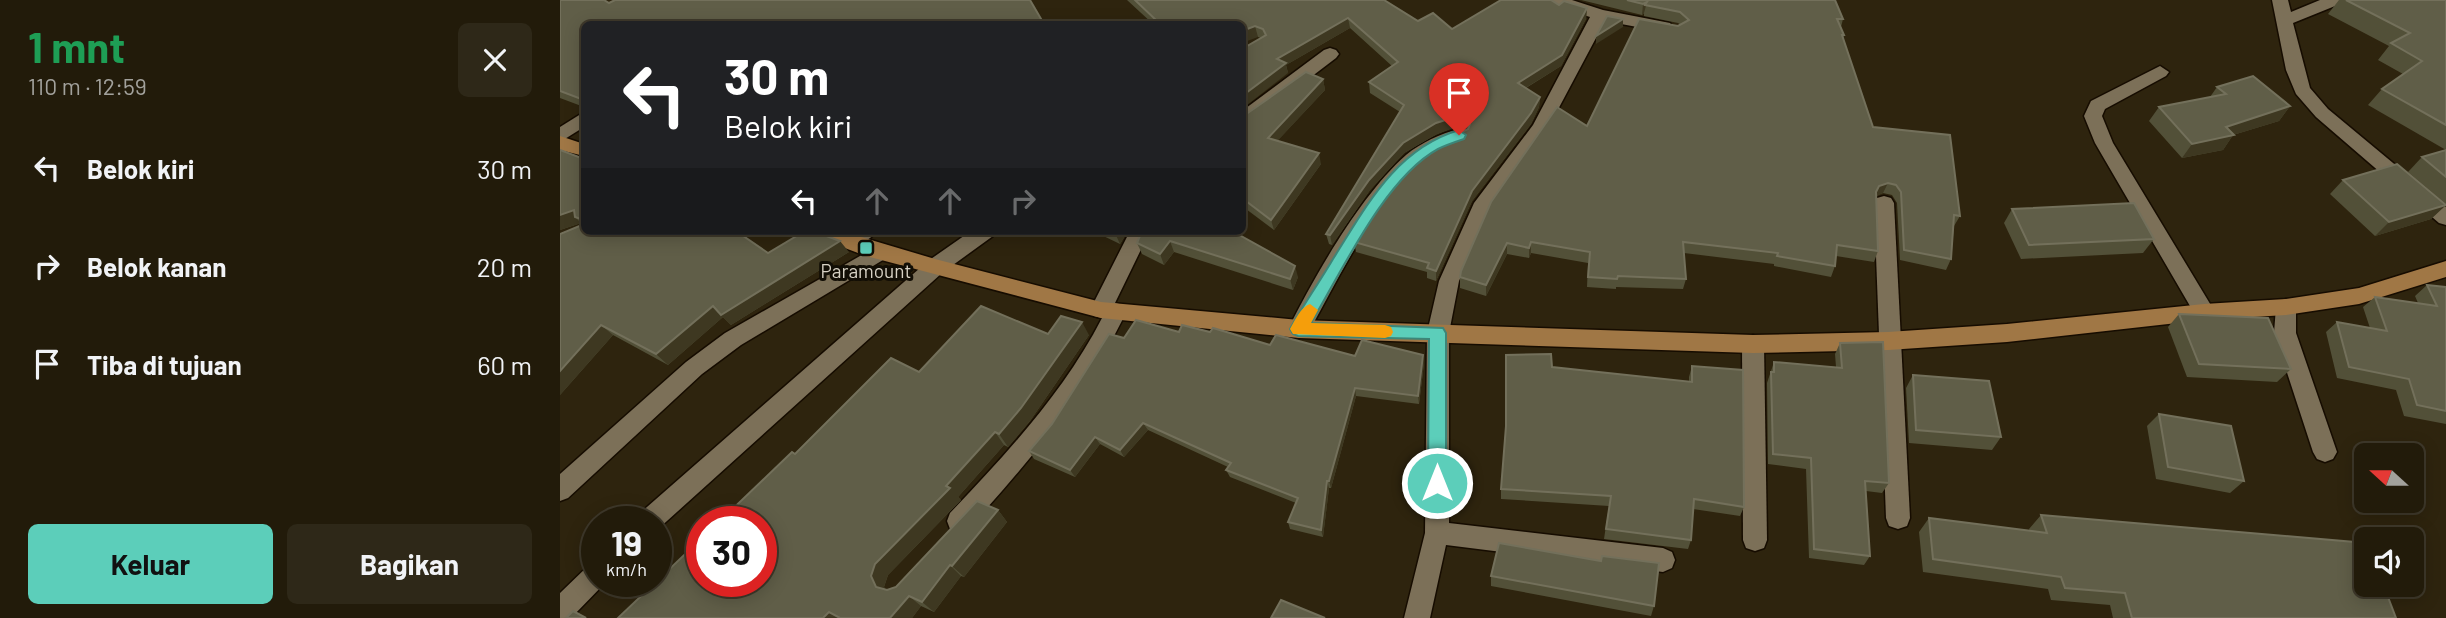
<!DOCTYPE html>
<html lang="id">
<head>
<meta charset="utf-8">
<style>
  body { margin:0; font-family:Barlow,sans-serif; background:#2e2818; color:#f1f3f6; height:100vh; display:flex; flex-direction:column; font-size:26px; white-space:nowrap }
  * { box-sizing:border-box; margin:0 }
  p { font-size:23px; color:#a2a19c }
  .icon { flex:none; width:38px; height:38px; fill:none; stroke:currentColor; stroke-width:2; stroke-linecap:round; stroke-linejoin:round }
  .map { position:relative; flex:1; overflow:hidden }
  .sheet { display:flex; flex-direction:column; background:#221b0a; width:560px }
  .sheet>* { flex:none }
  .guide { position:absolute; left:21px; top:21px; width:665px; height:214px; border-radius:10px; box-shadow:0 4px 18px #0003,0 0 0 2px #3f392b; background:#202124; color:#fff; overflow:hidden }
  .needle { width:46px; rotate:291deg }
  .controls { position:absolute; left:1794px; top:443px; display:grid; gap:14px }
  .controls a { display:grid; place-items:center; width:70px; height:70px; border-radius:10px; background:#221b0a; box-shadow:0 4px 18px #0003,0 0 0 2px #3f392b; font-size:35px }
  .speed { position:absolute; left:21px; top:506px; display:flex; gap:14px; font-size:35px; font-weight:700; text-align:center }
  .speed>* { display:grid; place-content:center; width:91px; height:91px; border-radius:50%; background:#221b0a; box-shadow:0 4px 18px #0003,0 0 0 2px #3f392b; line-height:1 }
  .speed small { font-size:18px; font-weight:400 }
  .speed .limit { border:10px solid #d22; background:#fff; color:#111 }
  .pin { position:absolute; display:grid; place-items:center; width:60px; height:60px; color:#fff; margin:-72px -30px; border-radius:50% 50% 50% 0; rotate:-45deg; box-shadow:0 0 7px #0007 }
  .pin .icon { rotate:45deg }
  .me { position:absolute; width:77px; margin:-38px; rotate:0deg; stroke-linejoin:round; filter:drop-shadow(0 0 5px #0008) }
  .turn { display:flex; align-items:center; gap:24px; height:147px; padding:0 28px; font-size:32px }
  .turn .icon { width:91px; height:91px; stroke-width:2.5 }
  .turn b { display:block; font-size:49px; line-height:60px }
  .lanes { display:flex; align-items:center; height:66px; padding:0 28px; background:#0003; justify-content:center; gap:35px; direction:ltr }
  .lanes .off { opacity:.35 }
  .round { display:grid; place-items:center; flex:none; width:74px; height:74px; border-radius:10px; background:#2e2818 }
  .head { display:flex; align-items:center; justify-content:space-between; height:119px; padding:0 28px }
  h1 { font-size:42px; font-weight:700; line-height:52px; color:#1e9e55 }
  .primary-button { display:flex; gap:14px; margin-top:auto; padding:14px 28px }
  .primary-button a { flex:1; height:80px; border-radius:10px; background:#5cceba; color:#111; font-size:28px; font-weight:700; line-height:80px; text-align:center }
  .primary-button a+a { background:#2e2818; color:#f1f3f6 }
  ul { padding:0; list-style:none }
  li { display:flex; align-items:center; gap:21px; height:98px; padding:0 28px }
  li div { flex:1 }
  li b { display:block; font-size:26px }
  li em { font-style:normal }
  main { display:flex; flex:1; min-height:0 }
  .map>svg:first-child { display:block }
</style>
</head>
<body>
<main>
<section class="sheet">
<div class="head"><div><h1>1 mnt</h1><p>110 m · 12:59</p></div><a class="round"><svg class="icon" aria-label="close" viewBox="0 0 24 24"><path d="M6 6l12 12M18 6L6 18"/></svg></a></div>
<ul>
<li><svg class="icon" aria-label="left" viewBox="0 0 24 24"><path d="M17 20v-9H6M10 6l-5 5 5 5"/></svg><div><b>Belok kiri</b></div><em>30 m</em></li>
<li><svg class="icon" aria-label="right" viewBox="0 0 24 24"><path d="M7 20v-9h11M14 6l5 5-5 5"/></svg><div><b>Belok kanan</b></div><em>20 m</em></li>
<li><svg class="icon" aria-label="arrive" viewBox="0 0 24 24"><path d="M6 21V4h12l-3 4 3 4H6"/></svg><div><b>Tiba di tujuan</b></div><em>60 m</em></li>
</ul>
<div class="primary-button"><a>Keluar</a><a>Bagikan</a></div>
</section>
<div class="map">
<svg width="1886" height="618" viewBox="0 0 1886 618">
  <rect width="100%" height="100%" fill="#2e240e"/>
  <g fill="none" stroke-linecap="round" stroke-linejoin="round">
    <defs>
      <g id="minor">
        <polygon points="987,0 1012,0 1043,10 1110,23 1112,27 1104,32 1045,21 986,132 929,211 899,281 889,333 889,523 1103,548 1112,552 1115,560 1112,568 1103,572 886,545 870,618 844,618 865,533 867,333 879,281 914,203 973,125 1030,17 989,4"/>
        <polygon points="1712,0 1728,0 1731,12 1760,0 1782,0 1780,4 1733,23 1750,88 1768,109 1886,207 1886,225 1879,223 1756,117 1736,94 1726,70"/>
        <polygon points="770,48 776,50 779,54 776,58 688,125 682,127 682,111 764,50"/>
        <polygon points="1600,66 1609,72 1606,76 1545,109 1542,116 1553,143 1655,312 1651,318 1644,320 1637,318 1535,143 1524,116 1531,101"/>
        <polygon points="24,112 24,127 0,142 0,127"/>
        <path d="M899,129L906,130L908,135C904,143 893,144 885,147C869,155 856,168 844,181C803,225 776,283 747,335L739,338L731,335L728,329C756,274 800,196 846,155C862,142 880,134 899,129Z"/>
        <polygon points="1324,196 1331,198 1334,203 1350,518 1347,526 1338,529 1329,526 1326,518 1314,203 1317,198"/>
        <path d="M288,231H316C310,242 291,250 279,246L276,241L279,236Z"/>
        <polygon points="411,231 436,231 433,236 382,273 97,530 96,522 76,522 79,514 368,261"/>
        <path d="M570,231H590L555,303L563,305L567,311C526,394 470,461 408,529L399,532L390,529L387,521L390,513C447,453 504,392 542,318L534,316L530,310Z"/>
        <polygon points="321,244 328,247 331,252 328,257 181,345 142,374 8,498 0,501 0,474 126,362 165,333"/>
        <polygon points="1726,299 1733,301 1736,307 1736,333 1777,452 1773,459 1765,462 1757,459 1753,452 1714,333 1716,307 1719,301"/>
        <polygon points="1193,335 1201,338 1204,344 1207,540 1204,548 1195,551 1186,548 1183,540 1182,344 1185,338"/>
        <polygon points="37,562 37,581 46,582 11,618 0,618 0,593 28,566"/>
      </g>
      <g id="major">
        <polygon points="0,136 24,144 24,156 0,150"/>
        <polygon points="250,231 281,231 375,259 541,302 739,320 1193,335 1328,332 1447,324 1644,304 1726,299 1799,288 1886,261 1886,277 1799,304 1726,315 1644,320 1447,342 1328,350 1193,353 739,338 541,318 306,256 253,236"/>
      </g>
    </defs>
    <use href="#minor" stroke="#160c00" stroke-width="3"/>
    <use href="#major" stroke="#160c00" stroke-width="3"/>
    <use href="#minor" fill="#7c7058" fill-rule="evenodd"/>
    <use href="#major" fill="#a07745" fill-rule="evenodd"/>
  </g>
  <g fill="#525038">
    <polygon points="0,0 24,24 24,107 0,98"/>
    <polygon points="567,0 824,0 858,21 892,29 999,5 1027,8 1026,19 1001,66 966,88 980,97 979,107 971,124 912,201 876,281 867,278 867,272 796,252 794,242 907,129 906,127 898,126 877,134 844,153 810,190 772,245 769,244 766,234 840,112 810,93 809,82 832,66 790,28 726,65 728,73 701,38 698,37 682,24 593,24"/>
    <polygon points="1021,0 1275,0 1283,19 1281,27 1284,35 1283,40 1313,127 1400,216 1394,226 1391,259 1386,270 1340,260 1337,203 1332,195 1323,193 1316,196 1318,251 1314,262 1276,256 1275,266 1271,277 1214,266 1214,264 1124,253 1126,279 1123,289 1056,287 1056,289 1027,287 1028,263 971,253 969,258 947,254 926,296 900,288 900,277 1027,126 1121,25 1118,23 1084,16 1084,13 1082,15"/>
    <polygon points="1779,0 1886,0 1886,150 1808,105 1822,89 1843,74 1818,60 1829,46 1768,14"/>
    <polygon points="763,79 765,90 717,141 761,164 714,230 682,206 682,117"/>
    <polygon points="1657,87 1730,106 1719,121 1673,135 1663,150 1622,158 1589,121 1599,107 1650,97"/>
    <polygon points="1886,150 1886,204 1848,172 1862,157"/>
    <polygon points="24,159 24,231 128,233 208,253 289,252 171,325 163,317 108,365 53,335 0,395 22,224 21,223 0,230"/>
    <polygon points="1783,180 1886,205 1871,219 1815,236 1770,194"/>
    <polygon points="1452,209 1594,239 1583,253 1461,259 1444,223"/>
    <polygon points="533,231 568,231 560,244"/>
    <polygon points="582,231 738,277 733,290 614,252 604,265 582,254 577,243"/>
    <polygon points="1867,285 1886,287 1886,424 1844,416 1836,390 1777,378 1766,332 1777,322 1810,328 1803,307 1815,297 1858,303 1855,296"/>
    <polygon points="1619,314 1731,369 1717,382 1627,377 1608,327"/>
    <polygon points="619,332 710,345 795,356 864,363 859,404 796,396 771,488 769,488 763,537 730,529 728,522 736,503 670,477 666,470 668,467 588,430 564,457 540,444 515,477 474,459 469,451 564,338"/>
    <polygon points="488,334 529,335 470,421 448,447 444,445 398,497 401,500 328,575 324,587 325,589 327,590 336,587 438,510 447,522 404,577 401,576 374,612 361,606 352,618 58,618 235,454 359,372"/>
    <polygon points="1280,343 1329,483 1322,493 1306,491 1310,556 1304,565 1249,558 1246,469 1208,464 1207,383 1214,362 1276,367 1275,354"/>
    <polygon points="1132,366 1184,507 1180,516 1133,509 1131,540 1128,549 1044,539 1049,506 941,499 941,489 992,367 1129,382 1129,377"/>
    <polygon points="1353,375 1441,437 1432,450 1349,443 1346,388"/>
    <polygon points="1599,414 1684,481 1670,493 1596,479 1587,426"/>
    <polygon points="1481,515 1836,618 1553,618 1550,605 1491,600 1488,589 1363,572 1359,532 1369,518 1470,531 1469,529"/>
    <polygon points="931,576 1094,606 1091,616 931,586"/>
  </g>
  <g fill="#3e3821">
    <polygon points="1087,2 1084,13 1082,15 1083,4"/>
    <polygon points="1027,8 1026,19 1001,66 957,93 958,83"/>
    <polygon points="788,18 790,28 726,65 728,73 682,109 682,96 717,59"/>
    <polygon points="1063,19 1063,27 1036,44 1036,36"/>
    <polygon points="695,26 698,37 682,43 682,31"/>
    <polygon points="763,79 765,90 710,149 708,138"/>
    <polygon points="980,97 979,107 971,124 912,201 876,281 876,271 912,191"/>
    <polygon points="1730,106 1719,121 1673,135 1663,150 1622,158 1632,144 1666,127"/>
    <polygon points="898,116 898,126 877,134 844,153 810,190 772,245 770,235 809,180 843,143 876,123"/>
    <polygon points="759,153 761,164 714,230 711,220"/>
    <polygon points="1328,183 1323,193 1315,197 1311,203 1319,186"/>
    <polygon points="1886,205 1871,219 1815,236 1829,222"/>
    <polygon points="14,210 15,217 21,223 0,230 0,215"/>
    <polygon points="557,231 568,231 560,244 555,233"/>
    <polygon points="280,241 289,252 171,325 163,317 108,365 96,354 153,306"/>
    <polygon points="610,241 614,252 604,265 600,254"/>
    <polygon points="971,242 971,253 969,258 969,248"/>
    <polygon points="947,243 947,254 926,296 926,285"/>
    <polygon points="735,266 738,277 733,290 730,279"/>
    <polygon points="522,322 529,335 470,421 448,447 439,434"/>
    <polygon points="41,325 53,335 0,395 0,371"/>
    <polygon points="863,355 864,363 859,404 858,396"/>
    <polygon points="795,388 796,396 771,488 769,481"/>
    <polygon points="583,423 588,430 564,457 560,450"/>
    <polygon points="435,432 444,445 398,497 401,500 328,575 324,587 329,597 316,587 311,576 315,564"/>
    <polygon points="535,437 540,444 515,477 510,470"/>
    <polygon points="767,481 769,488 763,537 761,530"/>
    <polygon points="438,510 447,522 404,577 392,566"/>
    <polygon points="390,565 401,576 374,612 362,602"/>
    <polygon points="349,596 361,606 352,618 330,618"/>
    <polygon points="269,612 278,618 263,618"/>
  </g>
  <g fill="#605e48" stroke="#73705b" stroke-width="2">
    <polygon points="0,0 44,0 49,3 55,0 470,0 484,24 24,24 24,100 0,91"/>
    <polygon points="575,0 824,0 858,21 873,13 892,29 941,0 991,0 999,5 1004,1 1027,8 1002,55 958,83 980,97 971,113 912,191 876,271 867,268 869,263 794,242 830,190 854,163 880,142 908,129 910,124 906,117 898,116 876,123 843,143 809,180 770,235 766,234 844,105 809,82 838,62 788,18 717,59 726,63 682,96 682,49 706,35 703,29 695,26 682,31 682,24 594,24 598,22"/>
    <polygon points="1067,0 1275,0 1283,19 1277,19 1284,35 1282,35 1313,127 1390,135 1400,216 1394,215 1391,259 1344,250 1341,192 1336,185 1328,183 1319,186 1316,192 1318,251 1277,245 1275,266 1217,256 1218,253 1123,242 1126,279 1058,276 1057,279 1028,277 1030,252 971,242 969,248 947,243 926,285 900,277 901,271 931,202 997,107 1027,126 1079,19 1118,26 1129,20 1120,12 1085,5 1087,2 1083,4"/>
    <polygon points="1786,0 1886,0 1886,125 1822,89 1862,61 1831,43 1850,33"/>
    <polygon points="1047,16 1063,19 1036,36"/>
    <polygon points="746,72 763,79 708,138 759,153 711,220 682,198 682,117"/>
    <polygon points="1693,76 1730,106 1666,127 1674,135 1632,144 1599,107 1666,94 1657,87"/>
    <polygon points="0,150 24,159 24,231 126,231 128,234 131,231 176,231 208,253 245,231 253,231 280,241 161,315 153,306 96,354 41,325 0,371 0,234 22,225 24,220 15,217 14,210 0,215"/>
    <polygon points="1886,150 1886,177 1862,157"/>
    <polygon points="1837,164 1886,205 1829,222 1783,180"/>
    <polygon points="1574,203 1594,239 1469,245 1452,209"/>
    <polygon points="582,231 672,231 735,266 730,279 610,241 600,254 577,243"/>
    <polygon points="1867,285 1886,287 1886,411 1857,405 1849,379 1789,367 1777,322 1827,331 1815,297 1877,306"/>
    <polygon points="421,306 488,334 501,316 522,322 461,408 439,434 435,432 386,486 390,488 315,564 311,576 316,587 327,590 336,587 417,501 438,510 392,566 390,565 362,602 349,596 330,618 280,618 269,612 263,618 58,618 142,538 142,581 201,581 201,522 159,522 232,452 235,454 331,358 359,372"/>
    <polygon points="1619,314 1708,318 1731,369 1639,364"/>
    <polygon points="576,320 619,332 622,325 650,332 653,328 710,345 716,335 795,356 802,340 863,355 858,396 795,388 769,481 767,481 761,530 728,522 738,498 666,470 671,463 583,423 560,450 535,437 510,470 469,451 492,424 549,334 564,338"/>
    <polygon points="1323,342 1329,483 1305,481 1310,556 1254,549 1251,458 1213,454 1211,372 1214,372 1214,362 1282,368 1280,343"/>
    <polygon points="991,354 992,367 1132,382 1132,366 1183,370 1184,507 1134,499 1131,540 1046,529 1051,496 941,489 946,426 946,355"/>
    <polygon points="1353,375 1429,381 1441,437 1356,430"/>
    <polygon points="1599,414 1671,426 1684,481 1608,467"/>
    <polygon points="1481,515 1806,543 1806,584 1823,584 1836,618 1572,618 1565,593 1505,588 1501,577 1373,559 1369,518 1487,533"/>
    <polygon points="939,543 1041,561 1042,556 1099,563 1094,606 931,576"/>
    <polygon points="721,600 765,618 711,618"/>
    <polygon points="13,611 26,618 6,618"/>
  </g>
  <path fill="#5cceba" stroke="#3c8679" stroke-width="2" d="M899,130L906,135L904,139C895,142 886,145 878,149C825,178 782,271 751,323L883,328L886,333V483L884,488L877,491L871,488L868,483L869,339L738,336L733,334L730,329C743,305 759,283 773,259C806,207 835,149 899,130Z"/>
  <path fill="#f59e0b" d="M750,304L758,310L751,323L825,325L831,327L833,332L831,336L825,338L733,334L730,329C735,320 741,307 750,304Z"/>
  <rect fill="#5cceba" stroke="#120e05" stroke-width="2.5" x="299" y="241" width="14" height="14" rx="3.5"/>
  <g text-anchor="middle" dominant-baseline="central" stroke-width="6" stroke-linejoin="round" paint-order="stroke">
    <g font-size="19" fill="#d7d1c4" stroke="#120e05">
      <text x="306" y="270">Paramount</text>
    </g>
  </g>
</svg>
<div class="controls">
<a><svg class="needle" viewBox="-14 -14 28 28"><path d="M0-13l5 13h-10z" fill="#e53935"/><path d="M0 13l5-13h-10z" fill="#a2a19c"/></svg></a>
<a><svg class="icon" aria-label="sound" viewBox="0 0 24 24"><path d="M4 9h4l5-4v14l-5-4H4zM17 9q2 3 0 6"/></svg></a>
</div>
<div class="speed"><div>19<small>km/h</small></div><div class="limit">30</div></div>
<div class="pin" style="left:899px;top:135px;background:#d93025"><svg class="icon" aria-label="arrive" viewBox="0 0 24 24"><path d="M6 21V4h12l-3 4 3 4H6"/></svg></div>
<svg class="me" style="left:877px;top:483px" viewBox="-20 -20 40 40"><circle r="17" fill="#5cceba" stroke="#fff" stroke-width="3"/><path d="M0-11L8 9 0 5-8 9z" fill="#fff"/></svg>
<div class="guide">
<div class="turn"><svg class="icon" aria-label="left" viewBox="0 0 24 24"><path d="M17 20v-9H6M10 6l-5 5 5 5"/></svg><div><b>30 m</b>Belok kiri</div></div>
<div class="lanes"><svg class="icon" aria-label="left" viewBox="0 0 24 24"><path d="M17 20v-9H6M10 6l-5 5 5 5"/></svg><svg class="icon off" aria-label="ahead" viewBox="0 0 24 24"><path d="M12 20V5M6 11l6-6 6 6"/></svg><svg class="icon off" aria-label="ahead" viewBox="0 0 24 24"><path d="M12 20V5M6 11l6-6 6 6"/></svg><svg class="icon off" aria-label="right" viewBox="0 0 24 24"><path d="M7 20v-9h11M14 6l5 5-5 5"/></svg></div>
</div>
</div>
</main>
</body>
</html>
